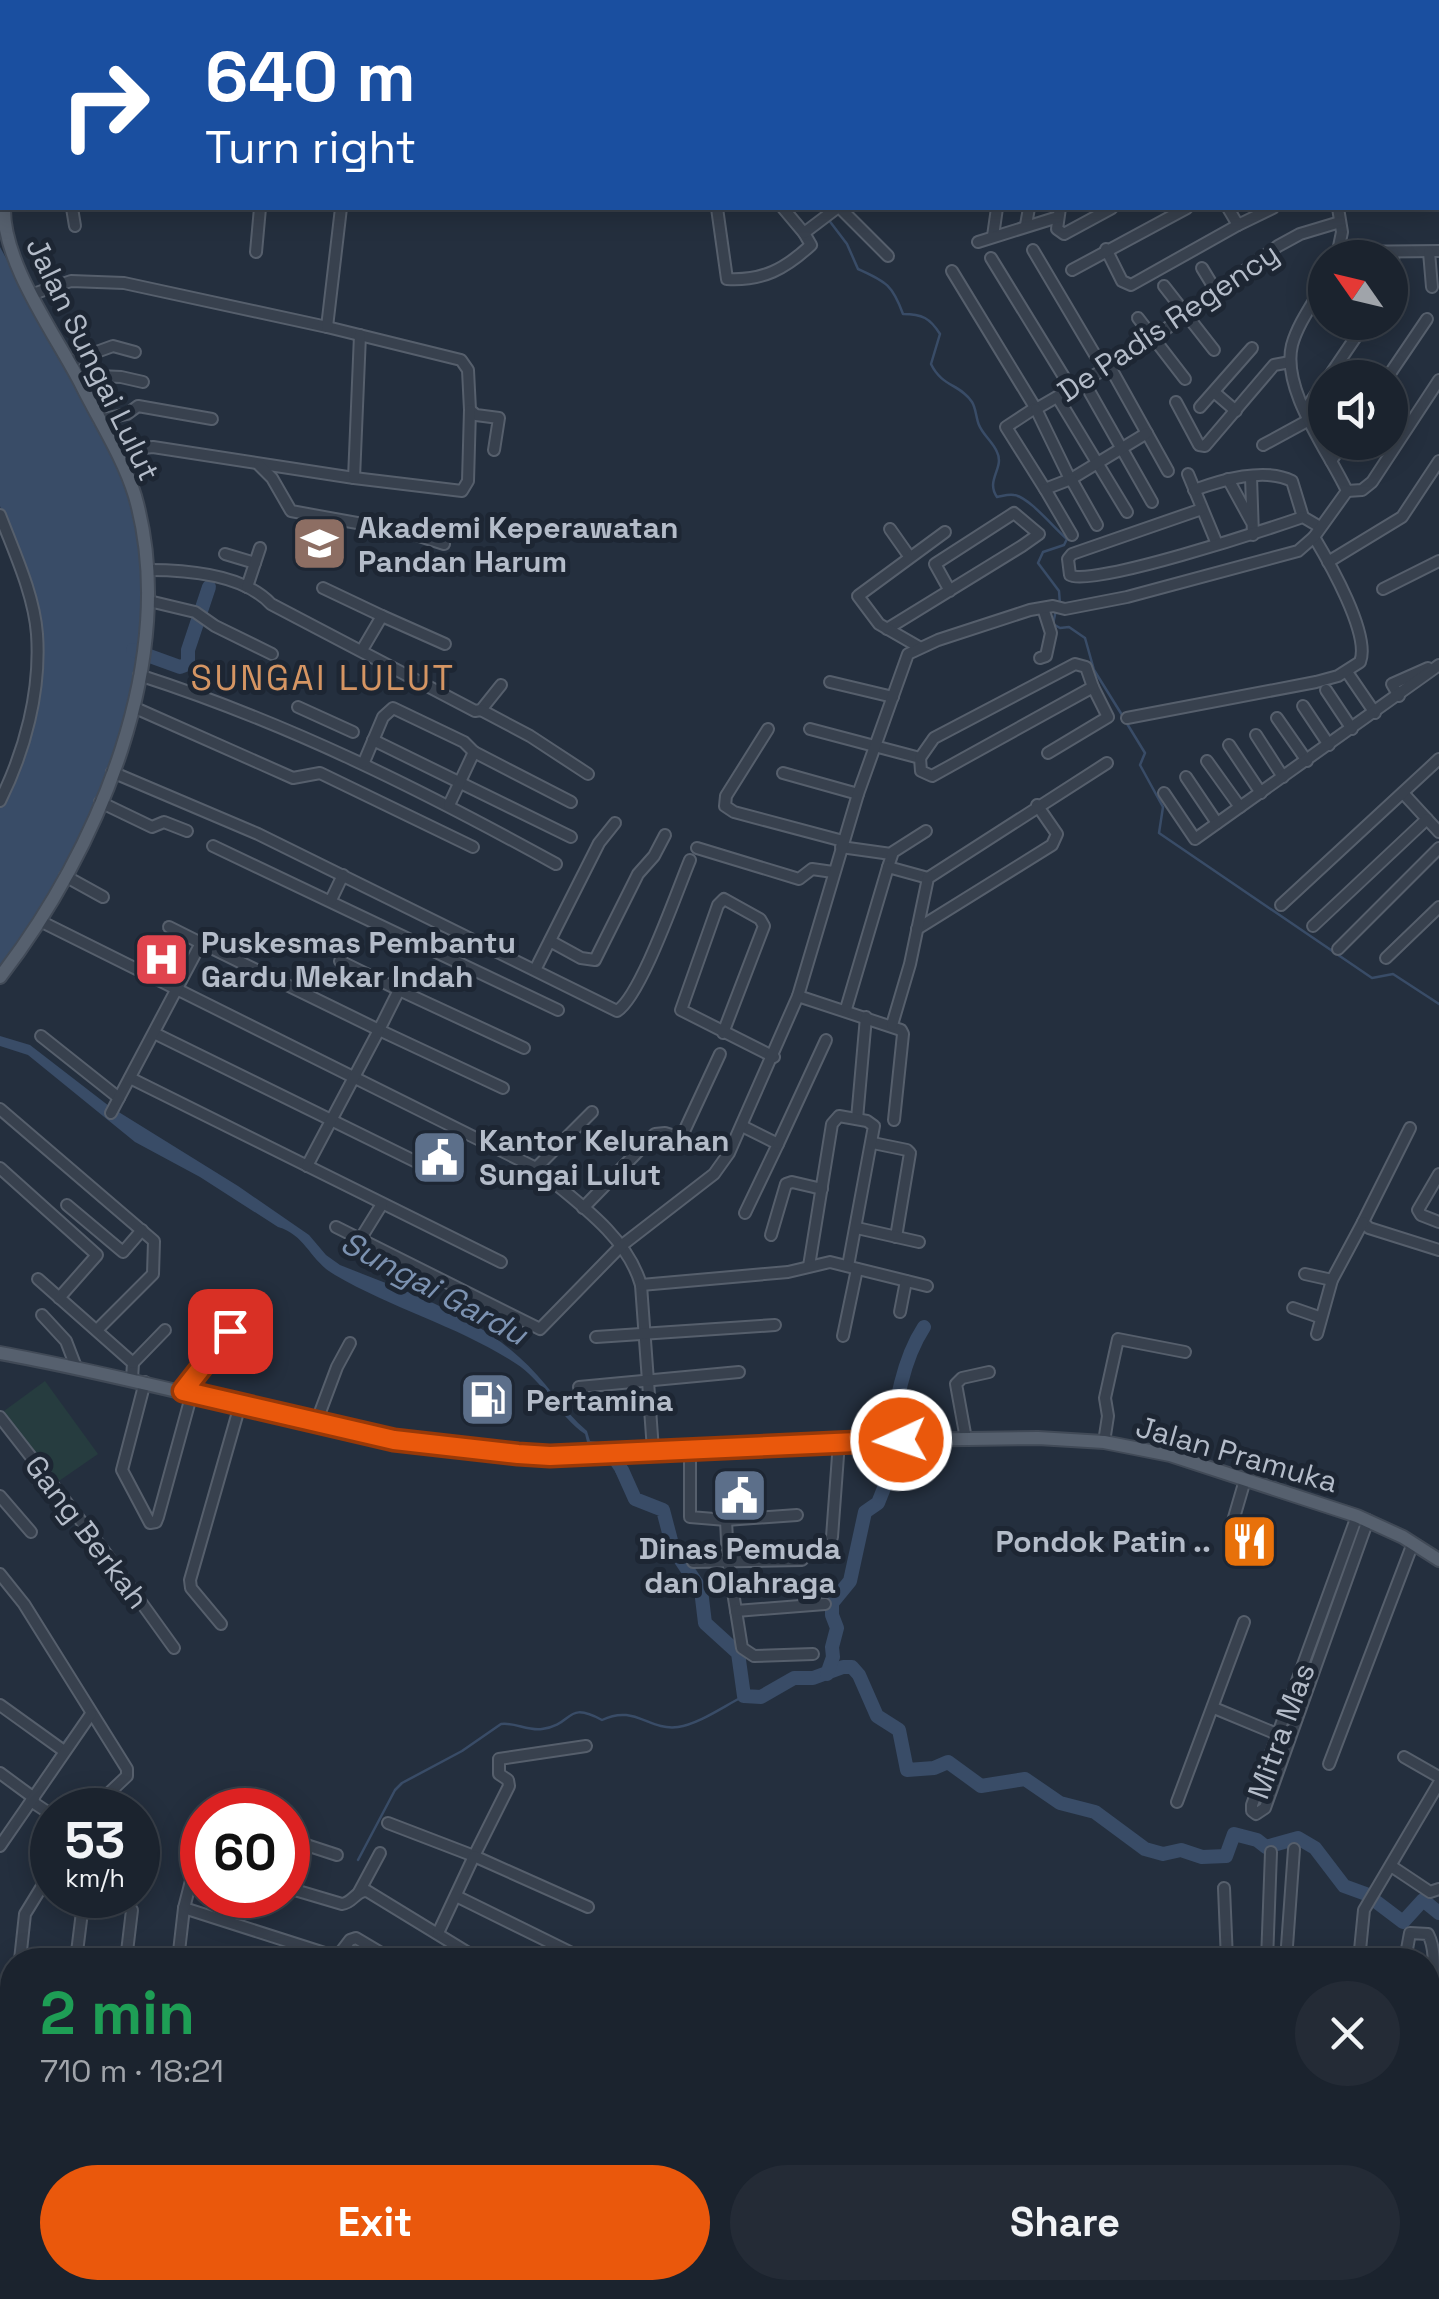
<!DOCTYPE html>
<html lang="en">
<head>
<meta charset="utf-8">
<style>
  body { margin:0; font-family:"Space Grotesk",sans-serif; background:#242b36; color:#f1f3f6; height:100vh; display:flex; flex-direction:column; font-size:38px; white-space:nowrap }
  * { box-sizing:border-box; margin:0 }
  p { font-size:32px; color:#a0a4aa }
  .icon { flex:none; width:55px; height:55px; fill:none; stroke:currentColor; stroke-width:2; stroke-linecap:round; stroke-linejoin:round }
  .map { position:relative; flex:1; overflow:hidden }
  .details { position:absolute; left:0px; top:1948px; width:1440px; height:352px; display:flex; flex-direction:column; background:#1b232e; border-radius:40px 40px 0 0; box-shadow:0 5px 25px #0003,0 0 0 2px #39404a }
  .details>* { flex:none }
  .top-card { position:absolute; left:0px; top:0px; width:1440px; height:210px; box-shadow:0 5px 25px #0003,0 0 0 2px #39404a; background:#1a4fa0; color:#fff; overflow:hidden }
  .needle { width:65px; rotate:304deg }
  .tools { position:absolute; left:1308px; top:240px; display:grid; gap:20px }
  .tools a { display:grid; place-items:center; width:100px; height:100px; border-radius:50%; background:#1b232e; box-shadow:0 5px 25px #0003,0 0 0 2px #39404a; font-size:50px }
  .speed { position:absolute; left:30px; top:1788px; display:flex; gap:20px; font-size:50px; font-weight:700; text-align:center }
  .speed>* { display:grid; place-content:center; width:130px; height:130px; border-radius:50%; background:#1b232e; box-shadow:0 5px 25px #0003,0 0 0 2px #39404a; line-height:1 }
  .speed small { font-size:25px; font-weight:400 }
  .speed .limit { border:15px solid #d22; background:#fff; color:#111 }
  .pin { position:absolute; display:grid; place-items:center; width:85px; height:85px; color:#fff; margin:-42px; border-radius:20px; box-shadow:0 5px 15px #0006 }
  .me { position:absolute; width:110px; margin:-55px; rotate:267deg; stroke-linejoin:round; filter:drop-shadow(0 0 8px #0008) }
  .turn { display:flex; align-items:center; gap:35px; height:210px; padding:0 40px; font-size:45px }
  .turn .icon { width:130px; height:130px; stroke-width:2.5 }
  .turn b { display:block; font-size:70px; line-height:85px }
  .round { display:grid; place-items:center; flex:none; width:105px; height:105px; border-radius:52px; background:#242b36 }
  .overview { display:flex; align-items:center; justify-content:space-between; height:170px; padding:0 40px }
  h1 { font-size:60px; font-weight:700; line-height:75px; color:#1e9e55 }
  .button { display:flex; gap:20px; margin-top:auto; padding:20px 40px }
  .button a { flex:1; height:115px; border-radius:60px; background:#ea580c; color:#fff; font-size:40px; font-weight:700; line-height:115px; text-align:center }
  .button a+a { background:#242b36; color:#f1f3f6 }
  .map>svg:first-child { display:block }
</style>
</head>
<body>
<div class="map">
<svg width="1439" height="2299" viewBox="0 0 1439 2299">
  <rect width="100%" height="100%" fill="#242f3e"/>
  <polygon fill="#263c3f" points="45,1381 98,1454 56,1483 4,1411"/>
  <g fill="#394c67">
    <polygon points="0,247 122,470 136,520 145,588 136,662 119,747 83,835 55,887 0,970 0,804 35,710 39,638 0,506"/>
    <path d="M0,1036L30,1045L109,1106L238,1186L309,1235L326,1255L340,1265C400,1289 471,1313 519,1357C545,1379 562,1410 587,1431L590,1441L614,1444L625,1464L630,1482L622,1486C616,1468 607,1464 602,1447L588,1446L585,1434C558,1416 544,1381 515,1363C458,1326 393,1309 335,1275C310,1261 306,1235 278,1227L200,1177L135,1142L28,1055L0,1046Z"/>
  </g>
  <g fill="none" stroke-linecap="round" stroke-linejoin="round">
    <g stroke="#394c67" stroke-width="2.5">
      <path d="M828,219L847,244L858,269C886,282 892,284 903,314C922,314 930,318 940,334L931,364C942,387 960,384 972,402C976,408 976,418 979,425C983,435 993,442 997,452C1005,468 985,480 997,497C1003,496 1008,494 1014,495C1028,496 1055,529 1067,539L1064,545L1043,552L1038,563L1059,591L1060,604"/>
      <polyline points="1056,610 1053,624 1060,628 1069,627 1085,638 1094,670 1122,715"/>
      <polyline points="1126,722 1145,753 1140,765 1163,807 1159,833 1372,978 1393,974 1439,1004"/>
      <polyline points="61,1746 78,1725"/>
      <polyline points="37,1784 57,1753"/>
      <path d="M358,1860L395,1790L402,1783L462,1751L501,1724C515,1722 527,1731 542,1729C574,1725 565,1700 602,1720C635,1704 648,1731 678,1727C699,1724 724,1706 744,1696"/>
    </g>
    <g stroke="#394c67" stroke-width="14">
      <polyline points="133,650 180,667 188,664 188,650 209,587"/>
      <polyline points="622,1470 635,1499 663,1510 673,1548 701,1590 705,1623 738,1653 744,1696 761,1697 794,1678 813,1678 843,1667 852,1667 859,1675 877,1716 899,1730 907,1770 934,1768 948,1762 981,1786 1025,1779 1060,1803 1095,1812 1145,1849 1163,1854 1181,1850 1202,1857 1226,1856 1234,1834 1257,1840 1266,1847 1298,1838 1315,1848 1344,1886 1366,1894 1403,1922 1423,1900 1439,1913"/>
      <path d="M827,1674L833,1657L832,1647L837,1628L832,1615V1603L850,1581L865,1512L878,1503L884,1488C894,1435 894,1373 924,1327"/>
    </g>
    <defs>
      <g id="minor">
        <polyline points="67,0 69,2"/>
        <polyline points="190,0 191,2"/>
        <polyline points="640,0 641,2"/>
        <polyline points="1004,0 1007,2"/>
        <polyline points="1306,0 1306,2"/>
        <polyline points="300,2 300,0"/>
        <polyline points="456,2 456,0"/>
        <polyline points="482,2 483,0"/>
        <polyline points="515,2 516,0"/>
        <polyline points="867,2 884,2"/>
        <polyline points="902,2 905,0"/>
        <polyline points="1176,2 1178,0"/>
        <polyline points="1244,2 1256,0"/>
        <polyline points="0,46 2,48"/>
        <polyline points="72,208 75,226"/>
        <path d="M717,208L727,279C763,281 785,269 811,245L804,233"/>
        <polyline points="783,208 804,233 837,208"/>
        <polyline points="840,208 888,256"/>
        <polyline points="1060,208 1057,229 1064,234 1112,208"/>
        <polyline points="1026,225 1029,208"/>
        <polyline points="1238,225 1273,208"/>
        <polyline points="993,236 997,208"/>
        <polyline points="978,242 1058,217"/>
        <polyline points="1106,249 1122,281 1131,285 1238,225 1228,208"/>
        <polyline points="1033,250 1104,370"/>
        <polyline points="256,252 260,208"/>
        <polyline points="1338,252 1439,251"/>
        <polyline points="1429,252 1432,287"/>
        <polyline points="1337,256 1342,232 1338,208"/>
        <polyline points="991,258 1072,390"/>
        <polyline points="1202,268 1216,291"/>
        <polyline points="1072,270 1187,208"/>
        <polyline points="952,271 1036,409 1136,351 1278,246 1300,234 1340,222"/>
        <polyline points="1164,286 1214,350"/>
        <polyline points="1390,290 1394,281 1393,253"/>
        <polyline points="33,294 71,281 124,283 327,327 461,360 468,370 470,410 476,415 499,418 494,450"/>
        <polyline points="1138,318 1185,379"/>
        <polyline points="327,327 341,208"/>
        <polyline points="69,362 113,346 135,352"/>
        <polyline points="1110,367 1168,471"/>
        <polyline points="77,375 121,377 143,382"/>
        <polyline points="1328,378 1366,322"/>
        <polyline points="1387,378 1427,319"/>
        <polyline points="1084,382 1152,502"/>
        <polyline points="1214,392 1236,411"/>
        <polyline points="1058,398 1127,512"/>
        <polyline points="1176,402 1199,445 1205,446 1274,365 1290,362"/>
        <polyline points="1200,407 1252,348"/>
        <polyline points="1035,408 1006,427 1045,489 1071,479 1147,433"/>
        <polyline points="1036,409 1070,479"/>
        <polyline points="1305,410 1325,381"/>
        <polyline points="99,420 127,414 138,406 212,419"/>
        <polyline points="1263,445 1309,420"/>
        <polyline points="116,451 153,447 354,478 462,491 468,481 470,410"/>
        <polyline points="1331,461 1344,442"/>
        <polyline points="259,465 272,478 291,511 407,532 444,544"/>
        <polyline points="1188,474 1217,544"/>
        <polyline points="1251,477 1253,535"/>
        <polyline points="354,478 360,335"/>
        <polyline points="1071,479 1097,525"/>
        <polyline points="1228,479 1251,521"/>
        <polyline points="1045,489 1072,535"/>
        <path d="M1194,490C1222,480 1264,467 1292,481L1303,517"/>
        <polyline points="1347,491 1362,490 1372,482 1439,380"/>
        <path d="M1202,509L1072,554L1068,559L1070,575C1090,588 1271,528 1303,517L1320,527"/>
        <path d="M0,515C14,552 34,594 37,634C41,691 25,751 0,801"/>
        <polyline points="890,529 909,556"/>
        <polyline points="225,554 255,563"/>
        <polyline points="1328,562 1402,517 1439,461"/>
        <path d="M149,570C188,570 243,574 271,604L475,711L481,710L501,685"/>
        <polyline points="247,587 260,548"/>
        <polyline points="323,588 382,616"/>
        <polyline points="1383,589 1439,561"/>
        <polyline points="149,601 195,612 215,626 272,654"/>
        <polyline points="887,629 1022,546 1039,534 1014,513 935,564 950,591"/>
        <polyline points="919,647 879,624 858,596 945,532"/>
        <polyline points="362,650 382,616 445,644"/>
        <polyline points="1040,658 1046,656 1051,633 1043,608"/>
        <polyline points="1347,672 1375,713"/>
        <path d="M139,675C288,723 420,789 556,864"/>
        <polyline points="830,682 893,697"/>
        <polyline points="1326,690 1352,729"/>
        <polyline points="1399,696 1392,684 1428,668"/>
        <polyline points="1303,706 1329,745"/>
        <polyline points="133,707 293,778 320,773 473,847"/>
        <polyline points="298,707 353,732"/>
        <polyline points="481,710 530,736 588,774"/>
        <path d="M1127,718L1316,682L1338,676L1360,662C1371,635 1329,562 1314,537"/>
        <polyline points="1277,718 1307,761"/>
        <polyline points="768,729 726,796 725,806 734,812 843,841"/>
        <polyline points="810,729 920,758 921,771 932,776 1093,687 1108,717 1048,753"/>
        <polyline points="1256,735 1283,777"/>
        <polyline points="373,740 571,837"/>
        <polyline points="1229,745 1261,793"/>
        <polyline points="920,758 934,738 1075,664 1086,667 1093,687"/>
        <polyline points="1207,761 1240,807"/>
        <polyline points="364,762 383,717 393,708 464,742 474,752"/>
        <path d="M112,772L258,834L617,1011C641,996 677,891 690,860"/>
        <polyline points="783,773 858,794"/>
        <polyline points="1186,777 1217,823"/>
        <polyline points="1164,793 1195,839 1439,665"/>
        <polyline points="1403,793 1439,832"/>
        <polyline points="100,802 152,827 164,822 187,831"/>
        <polyline points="449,805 474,752 571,802"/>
        <polyline points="213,846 558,1010"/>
        <polyline points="841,847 891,854"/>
        <polyline points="697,848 799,879 812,869 833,872"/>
        <polyline points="888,867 893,852 926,831"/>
        <polyline points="65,876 103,897"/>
        <polyline points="331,900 343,875"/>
        <polyline points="1281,905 1439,759"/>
        <path d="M40,921L536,1168C574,1200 627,1235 641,1285L653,1450"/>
        <polyline points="1313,926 1427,819"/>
        <polyline points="169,927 201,943"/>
        <polyline points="917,929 1052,845 1057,834 1037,805"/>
        <polyline points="550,941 581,958 595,960 638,874 654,856 665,835"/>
        <polyline points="1338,949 1439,848"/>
        <polyline points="1386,958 1439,907"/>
        <polyline points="340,961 399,990"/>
        <polyline points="536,968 599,843 615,823"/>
        <polyline points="798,996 901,1030 903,1034 894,1120"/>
        <polyline points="846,1009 888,867 928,878"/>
        <polyline points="892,1025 910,964 928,878 1107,763"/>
        <polyline points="154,1033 443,1175"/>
        <polyline points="723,1033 764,926 760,919 724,899 718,905 681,1010 774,1057"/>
        <polyline points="41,1036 119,1098"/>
        <polyline points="130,1078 501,1262"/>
        <polyline points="503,1088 379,1030 399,990 524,1048"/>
        <polyline points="0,1109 154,1241 153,1274 97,1330"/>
        <polyline points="111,1113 201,943 379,1030 307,1166"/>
        <polyline points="857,1119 866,1017"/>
        <polyline points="742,1126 778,1144 745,1213"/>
        <polyline points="1410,1128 1363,1222 1369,1228 1439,1250"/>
        <polyline points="873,1143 907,1150 910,1153 896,1237"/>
        <polyline points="778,1144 826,1040"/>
        <polyline points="0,1168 97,1255 59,1298"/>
        <polyline points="536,1168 592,1112"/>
        <polyline points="1439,1174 1418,1210 1421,1215 1439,1222"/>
        <polyline points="67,1205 123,1252 142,1230"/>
        <polyline points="583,1208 655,1134 665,1133 681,1138 720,1054"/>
        <path d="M336,1227L540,1329L621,1246L714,1174L729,1153L798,996L858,794L908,654L938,640L1030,610L1053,606L1065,609L1127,597L1298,551L1314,537L1347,491C1329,452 1281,390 1292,345C1298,323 1314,302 1325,282"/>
        <polyline points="857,1228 919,1242"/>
        <polyline points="771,1235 786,1184 792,1182 822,1189"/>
        <polyline points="361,1238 382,1204"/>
        <polyline points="809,1266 832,1124 839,1116 867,1121 874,1126 848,1266"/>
        <polyline points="1305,1274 1332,1280"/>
        <polyline points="38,1279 133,1363 132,1379"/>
        <polyline points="641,1285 788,1272 830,1262 927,1286"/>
        <polyline points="1293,1308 1319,1317"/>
        <polyline points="900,1312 906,1281"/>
        <polyline points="42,1315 66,1341 76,1367"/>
        <polyline points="1317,1334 1332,1280 1363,1222"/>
        <polyline points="843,1336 857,1269"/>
        <polyline points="596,1337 775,1325"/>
        <polyline points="133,1363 165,1330"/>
        <polyline points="145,1382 122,1470 150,1523 156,1522 158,1517 192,1393"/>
        <polyline points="579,1387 739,1372"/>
        <polyline points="183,1391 254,1301"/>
        <polyline points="0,1417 102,1548 174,1648"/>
        <polyline points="316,1423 337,1367 350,1343"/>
        <polyline points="966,1439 956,1384 962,1378 989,1372"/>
        <polyline points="1104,1442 1108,1416 1105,1398 1118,1339 1185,1352"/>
        <polyline points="690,1449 690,1517 726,1520 797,1515"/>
        <polyline points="0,1496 31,1532"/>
        <polyline points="1357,1516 1252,1805 1252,1811 1256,1814 1265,1808 1368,1520"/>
        <polyline points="726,1520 728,1561 742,1648 754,1656 813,1654"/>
        <polyline points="1233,1521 1245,1480"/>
        <polyline points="832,1537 839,1442"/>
        <polyline points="693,1562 802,1560"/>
        <polyline points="0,1574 24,1604 127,1769 127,1776 91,1810"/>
        <polyline points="736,1611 825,1604"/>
        <polyline points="221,1624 191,1588 190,1580 240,1405"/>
        <polyline points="0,1705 64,1751"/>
        <polyline points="1214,1708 1284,1737"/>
        <polyline points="1404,1757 1439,1777"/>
        <polyline points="1329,1764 1413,1543"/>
        <polyline points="0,1773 34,1798"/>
        <polyline points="31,1801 52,1815"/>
        <polyline points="1177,1802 1244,1622"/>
        <polyline points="388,1823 474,1856 509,1786 508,1780 499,1774 499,1759 586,1746"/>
        <polyline points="288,1839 337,1855"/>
        <polyline points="0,1846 91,1714"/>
        <polyline points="1391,1866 1430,1892 1439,1889"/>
        <path d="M288,1888L342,1904C353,1903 356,1890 367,1891L475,1957"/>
        <polyline points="1224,1888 1227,1960"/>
        <polyline points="359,1892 380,1853"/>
        <polyline points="456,1896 586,1960"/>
        <polyline points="184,1908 337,1957 350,1940 356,1938 393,1960"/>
        <polyline points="438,1933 474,1856 588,1907"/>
        <polyline points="20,1960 25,1914 52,1870"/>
        <polyline points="76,1960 84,1896"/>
        <polyline points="126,1960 132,1910"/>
        <polyline points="178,1960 184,1908 202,1838"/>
        <polyline points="232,1960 232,1956"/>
        <polyline points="1267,1960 1271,1852"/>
        <polyline points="1286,1960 1294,1849"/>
        <polyline points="1359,1960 1364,1910 1439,1783"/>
        <path d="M1405,1960L1410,1933L1428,1934C1437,1951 1433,1977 1433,1997C1433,2050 1431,2103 1428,2157"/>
        <polyline points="0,2016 12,2001"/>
        <polyline points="0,2034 12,2044"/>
        <polyline points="0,2114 12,2125"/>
        <polyline points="1428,2279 1437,2279"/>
        <polyline points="175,2288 184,2299"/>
        <polyline points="252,2288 262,2299"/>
        <polyline points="919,2288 924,2299"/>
        <polyline points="1255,2288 1255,2299"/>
        <polyline points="233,2299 247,2288"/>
        <polyline points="278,2299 355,2288"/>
        <polyline points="1149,2299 1210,2288"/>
        <polyline points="1299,2299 1300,2288"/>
      </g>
      <g id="major">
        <polyline points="119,2 121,0"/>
        <path d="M0,977C98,851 181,656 135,496C123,457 100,422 82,386C56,335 3,264 4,208"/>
        <path d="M0,1353C184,1386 362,1447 550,1456L901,1440L1038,1438L1104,1442L1170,1455L1357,1516L1403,1537L1439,1560"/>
        <polyline points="0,2232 12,2244"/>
        <polyline points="54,2288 64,2299"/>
      </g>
    </defs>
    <use href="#minor" stroke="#565f6c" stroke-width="14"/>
    <use href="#major" stroke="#414a57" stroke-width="16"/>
    <use href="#minor" stroke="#38414e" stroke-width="10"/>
    <use href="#major" stroke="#56606e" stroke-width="12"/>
  </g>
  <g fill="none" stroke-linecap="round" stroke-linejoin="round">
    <defs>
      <polyline id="route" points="230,1331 183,1391 394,1440 518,1454 550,1456 901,1440"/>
    </defs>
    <use href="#route" stroke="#983908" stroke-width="25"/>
    <use href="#route" stroke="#ea580c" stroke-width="18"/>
  </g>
  <defs>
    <symbol id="university-square" viewBox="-11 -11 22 22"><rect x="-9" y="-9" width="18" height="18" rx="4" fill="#8d6e63" stroke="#1d2633"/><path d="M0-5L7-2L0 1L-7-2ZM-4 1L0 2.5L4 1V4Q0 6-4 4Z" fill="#fff"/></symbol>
    <symbol id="hospital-square" viewBox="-11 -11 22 22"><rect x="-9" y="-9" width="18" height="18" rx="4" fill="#e0444e" stroke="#1d2633"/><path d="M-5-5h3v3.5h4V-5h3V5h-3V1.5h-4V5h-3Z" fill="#fff"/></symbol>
    <symbol id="civic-square" viewBox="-11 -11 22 22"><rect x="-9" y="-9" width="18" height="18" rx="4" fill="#5c6f8a" stroke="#1d2633"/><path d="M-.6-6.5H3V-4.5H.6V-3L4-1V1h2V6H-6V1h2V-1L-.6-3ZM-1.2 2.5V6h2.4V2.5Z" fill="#fff"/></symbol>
    <symbol id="fuel-square" viewBox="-11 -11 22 22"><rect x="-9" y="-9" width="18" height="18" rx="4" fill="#5c6f8a" stroke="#1d2633"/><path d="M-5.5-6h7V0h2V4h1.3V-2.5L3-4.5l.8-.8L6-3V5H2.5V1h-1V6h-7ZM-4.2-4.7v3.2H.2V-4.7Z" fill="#fff"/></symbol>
    <symbol id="restaurant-square" viewBox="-11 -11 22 22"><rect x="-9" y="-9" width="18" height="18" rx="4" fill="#e8710a" stroke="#1d2633"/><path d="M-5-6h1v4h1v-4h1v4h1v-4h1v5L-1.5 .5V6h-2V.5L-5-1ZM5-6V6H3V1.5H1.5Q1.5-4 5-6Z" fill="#fff"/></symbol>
  </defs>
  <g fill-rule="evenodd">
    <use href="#university-square" x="288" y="512" width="63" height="63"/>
    <use href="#hospital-square" x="130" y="928" width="63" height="63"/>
    <use href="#civic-square" x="408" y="1126" width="63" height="63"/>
    <use href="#fuel-square" x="456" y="1368" width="63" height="63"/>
    <use href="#civic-square" x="708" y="1464" width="63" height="63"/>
    <use href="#restaurant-square" x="1218" y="1510" width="63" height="63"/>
  </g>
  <g text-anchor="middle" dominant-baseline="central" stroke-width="10" stroke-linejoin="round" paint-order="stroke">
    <g font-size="30" fill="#b4bcc9" stroke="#1d2633">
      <text transform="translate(1168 322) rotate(-34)">De Padis Regency</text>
      <text transform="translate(93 359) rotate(64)">Jalan Sungai Lulut</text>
      <text transform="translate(1237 1454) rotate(16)">Jalan Pramuka</text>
      <text transform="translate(87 1532) rotate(53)">Gang Berkah</text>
      <text transform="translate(1281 1731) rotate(-70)">Mitra Mas</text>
    </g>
    <g font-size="30" font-weight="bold" fill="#b4bcc9" stroke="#1d2633" text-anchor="start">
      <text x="358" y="527">Akademi Keperawatan<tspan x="358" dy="34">Pandan Harum</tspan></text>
      <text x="201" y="942">Puskesmas Pembantu<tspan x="201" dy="34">Gardu Mekar Indah</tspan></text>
      <text x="479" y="1140">Kantor Kelurahan<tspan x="479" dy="34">Sungai Lulut</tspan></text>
      <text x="526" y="1400">Pertamina</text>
      <text x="1211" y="1541" text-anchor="end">Pondok Patin ..</text>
      <text x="740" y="1548" text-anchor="middle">Dinas Pemuda<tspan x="740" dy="34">dan Olahraga</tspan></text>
    </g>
    <g font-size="32" font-style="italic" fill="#7c92b1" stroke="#1d2633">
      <text transform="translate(434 1288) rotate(28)">Sungai Gardu</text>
    </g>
    <g font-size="35" letter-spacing="2.5" fill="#d59563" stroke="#1d2633">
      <text x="323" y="678">SUNGAI LULUT</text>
    </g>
  </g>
</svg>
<div class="tools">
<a><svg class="needle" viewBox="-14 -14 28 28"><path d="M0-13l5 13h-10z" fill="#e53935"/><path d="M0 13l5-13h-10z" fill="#a0a4aa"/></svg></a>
<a><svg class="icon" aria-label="sound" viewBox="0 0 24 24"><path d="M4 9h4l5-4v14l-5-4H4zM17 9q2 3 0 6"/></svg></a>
</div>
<div class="speed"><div>53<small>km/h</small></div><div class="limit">60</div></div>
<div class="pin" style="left:230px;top:1331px;background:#d93025"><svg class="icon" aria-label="arrive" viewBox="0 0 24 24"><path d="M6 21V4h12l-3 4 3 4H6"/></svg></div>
<svg class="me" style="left:901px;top:1440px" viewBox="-20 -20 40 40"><circle r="17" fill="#ea580c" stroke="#fff" stroke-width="3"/><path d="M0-11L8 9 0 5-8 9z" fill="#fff"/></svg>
<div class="top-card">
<div class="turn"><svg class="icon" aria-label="right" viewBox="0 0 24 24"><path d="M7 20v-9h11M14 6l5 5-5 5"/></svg><div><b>640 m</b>Turn right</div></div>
</div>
<section class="details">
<div class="overview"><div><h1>2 min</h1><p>710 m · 18:21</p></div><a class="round"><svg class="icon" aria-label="close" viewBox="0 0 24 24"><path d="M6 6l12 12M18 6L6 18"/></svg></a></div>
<div class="button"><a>Exit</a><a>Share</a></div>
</section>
</div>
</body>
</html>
